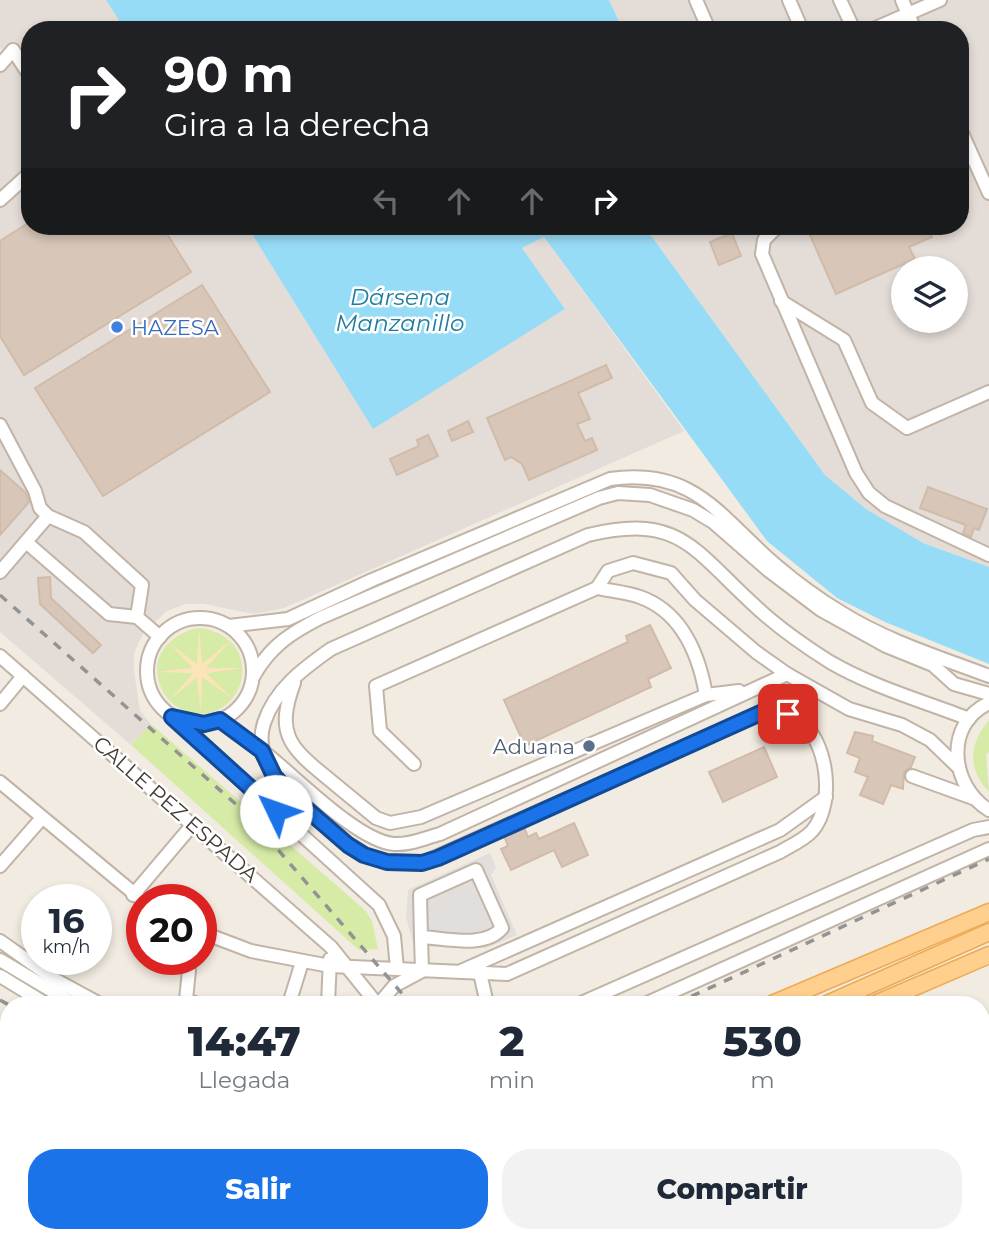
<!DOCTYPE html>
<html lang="es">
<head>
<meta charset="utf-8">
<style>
  body { margin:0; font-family:Montserrat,sans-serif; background:#f2f2f3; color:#1f2937; height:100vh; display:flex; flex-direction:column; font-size:26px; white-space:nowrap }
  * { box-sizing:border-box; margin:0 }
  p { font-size:23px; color:#747a83 }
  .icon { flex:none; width:38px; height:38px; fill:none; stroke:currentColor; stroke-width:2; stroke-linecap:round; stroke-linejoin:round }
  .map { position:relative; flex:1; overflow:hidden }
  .side { position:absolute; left:0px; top:996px; width:990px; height:247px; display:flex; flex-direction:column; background:#fff; border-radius:28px 28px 0 0; box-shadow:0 4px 10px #0003 }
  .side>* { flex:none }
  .banner { position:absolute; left:21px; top:21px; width:948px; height:214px; border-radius:28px; box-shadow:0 4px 10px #0003; background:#202124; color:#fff; overflow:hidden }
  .controls { position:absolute; left:891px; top:256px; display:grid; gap:14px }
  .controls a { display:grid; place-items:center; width:77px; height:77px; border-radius:50%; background:#fff; box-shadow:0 4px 10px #0003; font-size:35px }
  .speed { position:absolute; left:21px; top:884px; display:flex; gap:14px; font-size:35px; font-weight:700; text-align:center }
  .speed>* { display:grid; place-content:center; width:91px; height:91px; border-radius:50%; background:#fff; box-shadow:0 4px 10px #0003; line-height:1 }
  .speed small { font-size:18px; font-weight:400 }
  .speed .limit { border:10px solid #d22; background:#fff; color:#111 }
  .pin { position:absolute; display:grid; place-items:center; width:60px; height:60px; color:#fff; margin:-30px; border-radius:14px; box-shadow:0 4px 10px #0006 }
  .me { position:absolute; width:77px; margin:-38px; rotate:312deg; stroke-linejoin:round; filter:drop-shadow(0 0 5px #0008) }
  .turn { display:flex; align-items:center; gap:24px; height:147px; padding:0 28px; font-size:32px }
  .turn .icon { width:91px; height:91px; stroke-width:2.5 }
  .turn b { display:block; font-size:49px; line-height:60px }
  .lanes { display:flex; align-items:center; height:66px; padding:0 28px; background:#0003; justify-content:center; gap:35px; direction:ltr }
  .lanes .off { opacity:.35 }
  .eta { display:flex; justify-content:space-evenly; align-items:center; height:119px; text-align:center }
  .eta b { font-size:42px; font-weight:800; line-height:49px }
  .primary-button { display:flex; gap:14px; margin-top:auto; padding:14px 28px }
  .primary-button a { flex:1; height:80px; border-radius:28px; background:#1a73e8; color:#fff; font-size:28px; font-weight:800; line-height:80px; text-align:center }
  .primary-button a+a { background:#f2f2f3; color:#1f2937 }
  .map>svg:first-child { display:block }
</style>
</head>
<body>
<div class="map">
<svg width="989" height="1241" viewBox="0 0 989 1241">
  <rect width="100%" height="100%" fill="#f2ebe1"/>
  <g fill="#e4dcd7" fill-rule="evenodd">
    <polygon points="0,0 106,0 125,30 30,30 30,226 247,226 373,428 565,309 522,248 544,237 684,431 284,608 254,614 204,604 186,604 167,611 144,632 134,653 134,671 140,711 151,724 131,745 0,632 0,53 3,50 0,48"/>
    <path d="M609,0H989V567L923,543L866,509L825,475L644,226H961V30H623ZM903,268H956V320H903Z"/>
  </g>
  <g fill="#d5eba6" fill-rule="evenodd">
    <path d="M199,628C271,637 244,730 186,711C174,707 164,697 160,685C149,656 171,633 199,628ZM199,636L202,665L225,645L205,668L235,669L206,673L227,694L202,676L200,705L197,676L175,694L194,673L165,671L194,668L174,647L197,665Z"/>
    <path d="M989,720V752L986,754L989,792C967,769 969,743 989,720Z"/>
    <polygon points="151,724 366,911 372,921 378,949 359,950 131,745"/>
  </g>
  <polygon fill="#fce4b8" points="199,628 202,664 231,640 206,668 243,668 206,673 233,699 202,677 201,713 197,677 170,700 193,673 157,672 193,668 168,642 197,664"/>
  <polygon fill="#e2dedb" points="490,853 496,868 491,875 517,935 486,948 414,946 406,917 408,890"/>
  <g fill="#97dcf6">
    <polygon points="106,0 609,0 623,30 125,30"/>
    <polygon points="247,226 644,226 825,475 866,509 923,543 989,567 989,664 885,622 837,598 767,541 544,237 522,248 565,309 373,429"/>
  </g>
  <g fill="#d8c7b9" stroke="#d0bba8" stroke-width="2">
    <polygon points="30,222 30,226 162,226 191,272 24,375 0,336 0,241"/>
    <polygon points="831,226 928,226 932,237 909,247 915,259 836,294 810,235"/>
    <polygon points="732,233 741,256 719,265 710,242"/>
    <polygon points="202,285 270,392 103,496 35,388"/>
    <polygon points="606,365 612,378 578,393 590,419 577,424 585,441 592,438 597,450 529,480 522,464 511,457 505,460 487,418"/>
    <polygon points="468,421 473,432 452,441 448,431"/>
    <polygon points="428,435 438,456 397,475 390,459 419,446 417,440"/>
    <polygon points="0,470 26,493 29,502 0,535"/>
    <polygon points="928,487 987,509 979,530 974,528 971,537 963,533 966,525 920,508"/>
    <polygon points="50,577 51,598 101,645 93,653 40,604 38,578"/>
    <polygon points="650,625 671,668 648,679 651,687 525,746 504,700 628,642 626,636"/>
    <polygon points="855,732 873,736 872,741 915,757 911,767 904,772 903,789 891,785 883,804 860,795 868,777 855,772 860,758 847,753"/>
    <polygon points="764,747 777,777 723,802 709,772"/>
    <polygon points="574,823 588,855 562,867 554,850 511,870 501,849 508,846 504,836 524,827 528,837 536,833 539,839"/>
  </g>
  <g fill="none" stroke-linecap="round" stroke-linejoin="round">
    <defs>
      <g id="minor">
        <polyline points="696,0 709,30"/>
        <polyline points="789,0 802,30"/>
        <polyline points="840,0 854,30"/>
        <polyline points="902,0 915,30"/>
        <polyline points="871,30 940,0"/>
        <polyline points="0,65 13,50 30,76"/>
        <polyline points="961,131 989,193"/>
        <polyline points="0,200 30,173"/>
        <polyline points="778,226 764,240 762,254 856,473 869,493 885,506 989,555"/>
        <polyline points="781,301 844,340 872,403 907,428 989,392"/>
        <polyline points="0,425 35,491 40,508 48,516 84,532 142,585 137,617 160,637"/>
        <polyline points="26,542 109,614 137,617"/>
        <polyline points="0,572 48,516"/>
        <path d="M597,588C611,591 626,592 640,597C682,612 699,655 706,695"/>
        <circle cx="200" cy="671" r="53"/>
        <path d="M229,626L288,619L372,580L610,479C696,467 720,518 777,566C797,583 819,599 842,613C887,641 939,657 989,676"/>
        <polyline points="0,656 331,947 377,1004"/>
        <path d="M253,677C270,646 291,633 320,618L599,498L618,493L650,495L693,510L713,522L768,570L821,610L886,646L933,665L954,684L989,694"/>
        <path d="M294,683C276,732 288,746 325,776C342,790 359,804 376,818L390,823L421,817L706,695L739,691"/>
        <path d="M989,703C943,724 951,787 989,810"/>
        <polyline points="0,704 23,676"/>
        <polyline points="172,717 379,905 394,936 397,969"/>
        <path d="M220,720C234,731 250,741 264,752C294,775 357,841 394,844C410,845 425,838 440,834L787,674"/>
        <polyline points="414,764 380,731 376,686 597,588 608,571 633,563 671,573 695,600 756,652 787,674 849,709 902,725 930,740 957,766"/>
        <polyline points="912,776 973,798"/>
        <polyline points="0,782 142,900"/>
        <polyline points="0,866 41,819"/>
        <path d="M476,870L502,928C485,949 445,938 421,937L420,895Z"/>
        <polyline points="133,895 194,823"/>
        <path d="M201,932L251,951L330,966L507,974L780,852C790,846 804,840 812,831C838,802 827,726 787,713C780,711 772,712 765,711L422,863C403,864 382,863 364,855C350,849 338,836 326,826C297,802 250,766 264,723C275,689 304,668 331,649L588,535C679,513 693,549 753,604C776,626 803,645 830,662C873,687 923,701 969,719"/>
        <polyline points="0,941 54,979 100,1004"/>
        <polyline points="0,960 74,1004"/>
        <polyline points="189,970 186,1000 198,1004"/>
        <polyline points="461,971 780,830 826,797"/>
        <polyline points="480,973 487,1004"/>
        <polyline points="0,976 46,1004"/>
        <polyline points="289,1004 302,962"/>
        <polyline points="328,1004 330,959"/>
        <polyline points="379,1004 394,986 422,971 421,937"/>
        <polyline points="579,1004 973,830 989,827"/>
        <polyline points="645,1004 989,849"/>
        <polyline points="982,1178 989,1169"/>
        <polyline points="285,1234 294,1241"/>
        <polyline points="648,1234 657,1241"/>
        <polyline points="708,1234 716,1241"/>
        <polyline points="919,1234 928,1241 934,1234"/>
        <polyline points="154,1241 159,1234"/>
        <polyline points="221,1241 230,1234"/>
        <polyline points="239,1241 249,1234"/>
        <polyline points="584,1241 591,1234"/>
        <polyline points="613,1241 619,1234"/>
      </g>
      <g id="major">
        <polyline points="772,1004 989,912"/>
        <polyline points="827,1004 989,932"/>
        <polyline points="875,1004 989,955"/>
        <polyline points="0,1033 9,1040"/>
        <polyline points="0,1058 9,1063"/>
        <polyline points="668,1234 676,1241"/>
        <polyline points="688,1234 696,1241"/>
      </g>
    </defs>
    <use href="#minor" stroke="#c1b4a6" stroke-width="16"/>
    <use href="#major" stroke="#edaa54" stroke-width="19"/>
    <use href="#minor" stroke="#fff" stroke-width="12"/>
    <use href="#major" stroke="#ffcf8d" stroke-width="16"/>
    <g stroke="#939393" stroke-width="3.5" stroke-dasharray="9 9" stroke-linecap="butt">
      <polyline points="0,595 248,815 411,1004"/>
      <polyline points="0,1000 9,1005"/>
      <polyline points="675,1004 989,859"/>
    </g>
  </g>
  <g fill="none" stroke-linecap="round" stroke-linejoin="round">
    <defs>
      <polyline id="route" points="276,811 172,717 204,724 220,720 262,751 274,776 296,800 348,845 364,855 387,862 422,863 438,858 765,711 788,714"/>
    </defs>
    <use href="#route" stroke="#114b97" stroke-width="18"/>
    <use href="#route" stroke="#1a73e8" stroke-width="12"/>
  </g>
  <circle fill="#3f7fe0" stroke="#fff" stroke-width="2.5" cx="117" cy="327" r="7"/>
  <circle fill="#5c6f8a" stroke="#fff" stroke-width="2.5" cx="589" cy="746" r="7"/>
  <g text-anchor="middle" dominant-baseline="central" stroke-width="5" stroke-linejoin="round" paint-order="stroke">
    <g font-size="21" fill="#366cbe" stroke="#fff" text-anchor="start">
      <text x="131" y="327">HAZESA</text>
    </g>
    <g font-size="21" fill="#4e5e75" stroke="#fff" text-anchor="end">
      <text x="575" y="746">Aduana</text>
    </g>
    <g font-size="21" fill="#443a32" stroke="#fff">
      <text transform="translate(176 809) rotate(41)">CALLE PEZ ESPADA</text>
    </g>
    <g font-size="23" font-style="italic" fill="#207b9e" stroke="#fff">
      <text x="400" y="297">Dársena<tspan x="400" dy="26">Manzanillo</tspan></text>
    </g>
  </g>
</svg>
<div class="controls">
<a><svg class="icon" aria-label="layers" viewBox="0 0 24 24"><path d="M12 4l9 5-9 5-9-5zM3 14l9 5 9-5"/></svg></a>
</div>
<div class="speed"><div>16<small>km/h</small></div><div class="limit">20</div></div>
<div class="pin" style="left:788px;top:714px;background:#d93025"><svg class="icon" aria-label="arrive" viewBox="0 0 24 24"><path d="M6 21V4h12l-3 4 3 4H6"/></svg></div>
<svg class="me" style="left:276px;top:811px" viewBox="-20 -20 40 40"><circle r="19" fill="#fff"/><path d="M0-13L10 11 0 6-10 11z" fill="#1a73e8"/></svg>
<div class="banner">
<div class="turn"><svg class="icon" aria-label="right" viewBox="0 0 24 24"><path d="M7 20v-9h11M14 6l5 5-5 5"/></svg><div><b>90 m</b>Gira a la derecha</div></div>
<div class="lanes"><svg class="icon off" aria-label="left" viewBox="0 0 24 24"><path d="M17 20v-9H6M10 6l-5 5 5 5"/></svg><svg class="icon off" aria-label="ahead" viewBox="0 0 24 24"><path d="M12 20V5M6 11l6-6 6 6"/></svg><svg class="icon off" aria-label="ahead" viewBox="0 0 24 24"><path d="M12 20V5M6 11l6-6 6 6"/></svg><svg class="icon" aria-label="right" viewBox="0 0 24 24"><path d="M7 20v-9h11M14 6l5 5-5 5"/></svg></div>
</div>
<section class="side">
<div class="eta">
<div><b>14:47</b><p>Llegada</p></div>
<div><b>2</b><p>min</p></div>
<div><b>530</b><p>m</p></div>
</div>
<div class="primary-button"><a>Salir</a><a>Compartir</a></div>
</section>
</div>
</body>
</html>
